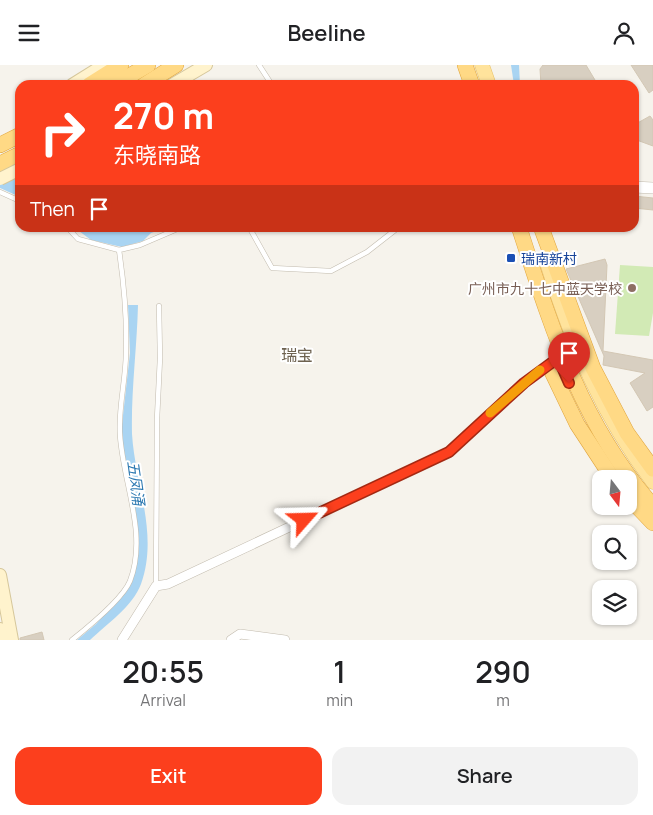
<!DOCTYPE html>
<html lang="en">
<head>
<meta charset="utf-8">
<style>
  body { margin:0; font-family:Manrope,"Noto Sans SC",sans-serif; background:#f2f2f2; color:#202124; height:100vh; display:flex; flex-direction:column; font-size:19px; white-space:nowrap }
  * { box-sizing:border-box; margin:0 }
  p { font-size:16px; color:#757577 }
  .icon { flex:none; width:28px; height:28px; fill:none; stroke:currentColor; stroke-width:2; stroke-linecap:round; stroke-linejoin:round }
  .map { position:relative; height:575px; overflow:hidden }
  .details { display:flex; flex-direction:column; background:#fff; flex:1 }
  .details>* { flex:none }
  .hud { position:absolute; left:15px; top:15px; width:624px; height:152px; border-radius:15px; box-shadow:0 1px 4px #0004; background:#fc3f1d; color:#fff; overflow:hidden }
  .needle { width:32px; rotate:164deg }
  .controls { position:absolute; left:592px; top:405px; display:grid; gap:10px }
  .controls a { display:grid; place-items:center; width:45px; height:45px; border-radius:10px; background:#fff; box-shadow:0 1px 4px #0004; font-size:25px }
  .pin { position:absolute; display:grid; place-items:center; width:42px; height:42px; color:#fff; margin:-51px -21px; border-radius:50% 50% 50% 0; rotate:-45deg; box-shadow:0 0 5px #0007 }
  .pin .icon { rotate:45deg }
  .me { position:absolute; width:55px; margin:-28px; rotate:65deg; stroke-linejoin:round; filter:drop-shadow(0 0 4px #0008) }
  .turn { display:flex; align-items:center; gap:18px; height:105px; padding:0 15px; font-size:22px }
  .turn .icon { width:65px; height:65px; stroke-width:2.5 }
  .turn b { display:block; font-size:35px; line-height:42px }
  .then { display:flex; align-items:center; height:48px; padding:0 15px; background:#0003; gap:10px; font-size:19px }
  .eta { display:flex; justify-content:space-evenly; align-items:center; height:85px; text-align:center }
  .eta b { font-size:30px; font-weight:600; line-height:35px }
  .cta { display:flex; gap:10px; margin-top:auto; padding:10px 15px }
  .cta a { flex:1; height:58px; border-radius:15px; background:#fc3f1d; color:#fff; font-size:20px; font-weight:600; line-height:58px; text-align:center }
  .cta a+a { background:#f2f2f2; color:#202124 }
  header { display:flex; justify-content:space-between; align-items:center; height:65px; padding:0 15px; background:#fff; font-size:22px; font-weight:600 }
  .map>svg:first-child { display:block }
</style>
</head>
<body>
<header><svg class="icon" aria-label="menu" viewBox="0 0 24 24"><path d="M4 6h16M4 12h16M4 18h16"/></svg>Beeline<svg class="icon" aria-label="person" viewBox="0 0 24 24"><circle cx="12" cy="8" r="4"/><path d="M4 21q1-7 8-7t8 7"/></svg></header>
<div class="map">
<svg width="653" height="575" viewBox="0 0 653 575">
  <rect width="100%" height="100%" fill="#f6f3ec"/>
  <polygon fill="#d2eab5" points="620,200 653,202 653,248 649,271 615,269"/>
  <g fill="#a9d4f2">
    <polygon points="511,0 519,0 520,20 514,20"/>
    <polygon points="0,107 20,116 20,132 0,123"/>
    <polygon points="75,163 165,163 151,168 143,176 122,182 91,175"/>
    <path d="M128,240H138C137,282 131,326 132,369C135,419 159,469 141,519C133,541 107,559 90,575H77L96,559L131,519L136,500L135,446L124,397L121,368L130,288Z"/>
  </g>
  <g fill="#d8cfc1" stroke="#d3c7b4">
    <polygon points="543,0 586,0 598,20 541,20 540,4"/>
    <polygon points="631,0 653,0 653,25 649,28"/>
    <polygon points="650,51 653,55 653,81 634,74 634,60"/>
    <polygon points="634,131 653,133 653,145 634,143"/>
    <polygon points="605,194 607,200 603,286 653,295 653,342 647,346 630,318 645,308 603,300 604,291 566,204"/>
    <polygon points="42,567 44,575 20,575 20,573"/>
  </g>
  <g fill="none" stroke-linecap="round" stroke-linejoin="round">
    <defs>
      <g id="service">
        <polyline points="259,0 272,20"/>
        <polyline points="372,20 392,18 410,20"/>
        <polyline points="0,127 20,136"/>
        <polyline points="67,162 78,174 119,185"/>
        <polyline points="249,162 272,203 331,206 367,187 399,162"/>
        <polyline points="156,521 157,354 160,293 159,241"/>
        <path d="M72,575C87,563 123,533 130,516C148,469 123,418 120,370C118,343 126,315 126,287C127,253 124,219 119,185L140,180L182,162"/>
      </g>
      <g id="minor">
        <polyline points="122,575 156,521 168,519 449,387 524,318 558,293"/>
        <polyline points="231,575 240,569 285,575"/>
      </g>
      <polyline id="tertiary" points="634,122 653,123"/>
      <g id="secondary">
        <polyline points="72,20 104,0"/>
        <polyline points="172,20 206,0"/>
        <polyline points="0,510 12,575"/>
        <polyline points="0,564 2,575"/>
      </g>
      <g id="primary">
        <polyline points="482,0 489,20"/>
        <path d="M548,201C573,280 602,350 653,417"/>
      </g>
      <g id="trunk">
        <polyline points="465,0 472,20"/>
        <polyline points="89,20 121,0"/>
        <polyline points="114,20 148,0"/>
        <polyline points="144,20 176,0"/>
        <polyline points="0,80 20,70"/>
        <polyline points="0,99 20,89"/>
        <path d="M519,162C552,264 581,359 653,441"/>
        <polyline points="541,162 593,303 627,368 653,404"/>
        <polyline points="552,307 577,359 613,414"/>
        <polyline points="629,433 653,458"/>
      </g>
    </defs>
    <use href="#service" stroke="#c2bbae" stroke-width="5.5"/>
    <use href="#minor" stroke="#c2bbae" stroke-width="10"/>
    <use href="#tertiary" stroke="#c2bbae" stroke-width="12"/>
    <use href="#secondary" stroke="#d6c79b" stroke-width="14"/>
    <use href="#primary" stroke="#e6c16a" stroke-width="15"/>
    <use href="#trunk" stroke="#e0a43c" stroke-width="16"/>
    <use href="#service" stroke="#fff" stroke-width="4.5"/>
    <use href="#minor" stroke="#fff" stroke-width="9"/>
    <use href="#tertiary" stroke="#fff" stroke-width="11"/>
    <use href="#secondary" stroke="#fff3cd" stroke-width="12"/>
    <use href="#primary" stroke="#ffe39c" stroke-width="14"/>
    <use href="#trunk" stroke="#ffd985" stroke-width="15"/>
    <defs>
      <polyline id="secondary-bridge" points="0,114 20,104"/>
    </defs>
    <use href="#secondary-bridge" stroke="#d6c79b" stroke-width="14" stroke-linecap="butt"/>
    <use href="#secondary-bridge" stroke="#fff3cd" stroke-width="12"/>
  </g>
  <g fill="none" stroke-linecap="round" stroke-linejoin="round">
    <defs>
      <polyline id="route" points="304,455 449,387 524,318 558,293 569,318"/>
    </defs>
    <use href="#route" stroke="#a42913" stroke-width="12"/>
    <use href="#route" stroke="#fc3f1d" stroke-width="9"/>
    <polyline stroke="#f59e0b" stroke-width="9" points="490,348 540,305"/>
  </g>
  <rect fill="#1a4fb4" stroke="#fff" stroke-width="2" x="506" y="188" width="10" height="10" rx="2.5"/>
  <circle fill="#8d6e63" stroke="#fff" stroke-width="2" cx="632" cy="223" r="5"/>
  <g text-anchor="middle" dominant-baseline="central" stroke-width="4" stroke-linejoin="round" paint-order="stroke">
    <g font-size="14" fill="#164399" stroke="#fff" text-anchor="start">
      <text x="521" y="193">瑞南新村</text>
    </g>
    <g font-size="14" fill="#785e54" stroke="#fff" text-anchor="end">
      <text x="622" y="223">广州市九十七中蓝天学校</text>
    </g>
    <g font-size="15" font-style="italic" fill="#2e7ab2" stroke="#fff">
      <text transform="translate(136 418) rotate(82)">五凤涌</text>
    </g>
    <g font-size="16" fill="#6e6250" stroke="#fff">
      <text x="297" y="290">瑞宝</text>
    </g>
  </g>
</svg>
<div class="controls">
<a><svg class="needle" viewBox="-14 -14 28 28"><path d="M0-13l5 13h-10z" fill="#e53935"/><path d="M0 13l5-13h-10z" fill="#757577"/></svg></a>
<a><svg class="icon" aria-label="search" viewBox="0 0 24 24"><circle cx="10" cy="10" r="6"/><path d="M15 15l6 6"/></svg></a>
<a><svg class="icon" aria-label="layers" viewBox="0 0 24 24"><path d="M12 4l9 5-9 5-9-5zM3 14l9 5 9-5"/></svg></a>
</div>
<div class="pin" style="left:569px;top:318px;background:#d93025"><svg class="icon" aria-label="arrive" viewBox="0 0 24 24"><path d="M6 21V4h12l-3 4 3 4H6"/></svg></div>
<svg class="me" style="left:304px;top:455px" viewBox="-20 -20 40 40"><path d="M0-17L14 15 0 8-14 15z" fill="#fc3f1d" stroke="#fff" stroke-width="4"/></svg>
<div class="hud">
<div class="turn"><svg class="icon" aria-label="right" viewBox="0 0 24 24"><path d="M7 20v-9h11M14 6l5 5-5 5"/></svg><div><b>270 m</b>东晓南路</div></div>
<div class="then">Then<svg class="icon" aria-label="arrive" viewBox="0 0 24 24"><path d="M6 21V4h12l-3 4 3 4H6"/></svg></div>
</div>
</div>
<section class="details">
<div class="eta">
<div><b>20:55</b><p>Arrival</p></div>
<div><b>1</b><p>min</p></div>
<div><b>290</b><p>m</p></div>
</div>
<div class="cta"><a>Exit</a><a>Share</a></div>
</section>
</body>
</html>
